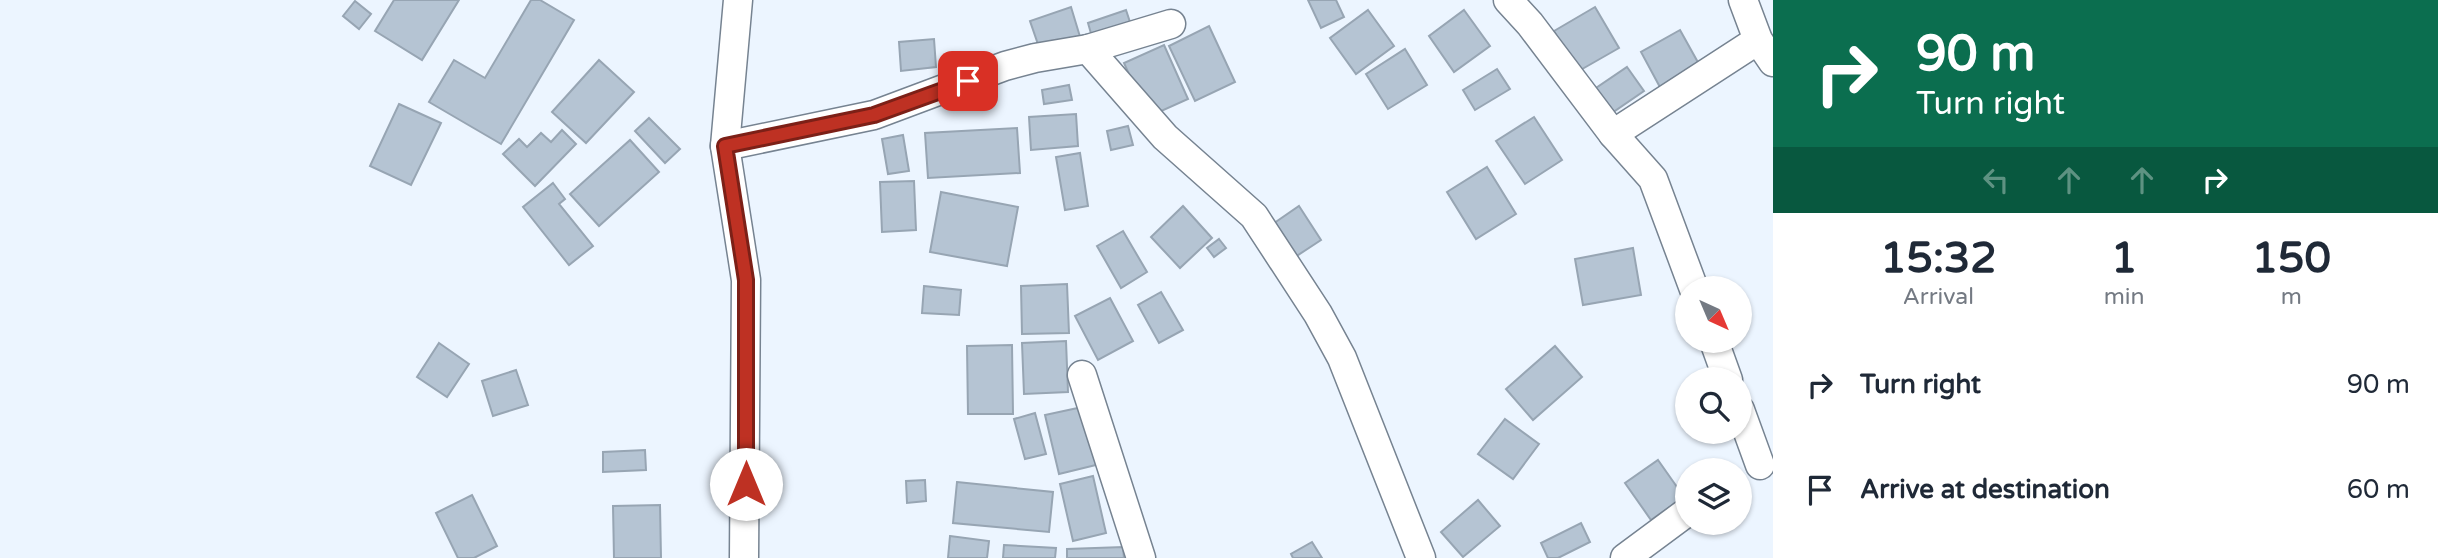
<!DOCTYPE html>
<html lang="en">
<head>
<meta charset="utf-8">
<style>
  body { margin:0; font-family:"Varela Round",sans-serif; background:#f6f6f7; color:#1f2937; height:100vh; display:flex; flex-direction:column; font-size:26px; white-space:nowrap }
  * { box-sizing:border-box; margin:0 }
  p { font-size:23px; color:#747a83 }
  .icon { flex:none; width:38px; height:38px; fill:none; stroke:currentColor; stroke-width:2; stroke-linecap:round; stroke-linejoin:round }
  .map { position:relative; flex:1; overflow:hidden }
  .panel { display:flex; flex-direction:column; background:#fff; width:665px }
  .panel>* { flex:none }
  .top-card { background:#0b6e4f; color:#fff; overflow:hidden }
  .needle { width:46px; rotate:136deg }
  .tools { position:absolute; left:1675px; top:276px; display:grid; gap:14px }
  .tools a { display:grid; place-items:center; width:77px; height:77px; border-radius:50%; background:#fff; box-shadow:0 2px 5px #0004; font-size:35px }
  .pin { position:absolute; display:grid; place-items:center; width:60px; height:60px; color:#fff; margin:-30px; border-radius:14px; box-shadow:0 4px 10px #0006 }
  .me { position:absolute; width:77px; margin:-38px; rotate:0deg; stroke-linejoin:round; filter:drop-shadow(0 0 5px #0008) }
  .turn { display:flex; align-items:center; gap:24px; height:147px; padding:0 28px; font-size:32px }
  .turn .icon { width:91px; height:91px; stroke-width:2.5 }
  .turn b { display:block; font-size:49px; line-height:60px }
  .lanes { display:flex; align-items:center; height:66px; padding:0 28px; background:#0003; justify-content:center; gap:35px; direction:ltr }
  .lanes .off { opacity:.35 }
  .eta { display:flex; justify-content:space-evenly; align-items:center; height:119px; text-align:center }
  .eta b { font-size:42px; font-weight:700; line-height:49px }
  ul { padding:0; list-style:none }
  li { display:flex; align-items:center; gap:21px; height:105px; padding:0 28px }
  li div { flex:1 }
  li b { display:block; font-size:26px }
  li em { font-style:normal }
  main { display:flex; flex:1; min-height:0 }
  .map>svg:first-child { display:block }
</style>
</head>
<body>
<main>
<div class="map">
<svg width="1773" height="558" viewBox="0 0 1773 558">
  <rect width="100%" height="100%" fill="#ecf5ff"/>
  <g fill="#b5c4d3" stroke="#97a5b3" stroke-width="2">
    <polygon points="394,0 459,0 422,60 375,31"/>
    <polygon points="531,0 540,0 574,20 501,144 429,102 454,60 485,78"/>
    <polygon points="1308,0 1336,0 1344,17 1321,28"/>
    <polygon points="355,1 371,14 359,29 343,16"/>
    <polygon points="1071,7 1081,40 1041,53 1030,21"/>
    <polygon points="1595,7 1619,48 1577,72 1554,31"/>
    <polygon points="1126,10 1131,25 1092,37 1088,23"/>
    <polygon points="1368,10 1394,46 1356,74 1330,38"/>
    <polygon points="1464,10 1490,46 1454,72 1429,36"/>
    <polygon points="1209,26 1235,82 1195,101 1169,46"/>
    <polygon points="1680,30 1700,66 1661,89 1641,52"/>
    <polygon points="934,39 936,67 901,71 899,42"/>
    <polygon points="1164,45 1188,99 1148,117 1124,63"/>
    <polygon points="1405,49 1427,85 1388,109 1366,74"/>
    <polygon points="599,60 634,92 586,143 552,112"/>
    <polygon points="1627,67 1644,91 1606,117 1590,92"/>
    <polygon points="1497,69 1510,89 1475,110 1463,90"/>
    <polygon points="1069,85 1072,100 1044,104 1042,90"/>
    <polygon points="399,104 441,123 411,185 370,166"/>
    <polygon points="1076,114 1078,146 1031,150 1029,117"/>
    <polygon points="1534,117 1562,160 1525,184 1496,141"/>
    <polygon points="649,118 680,149 665,163 635,131"/>
    <polygon points="1128,126 1133,145 1111,150 1107,131"/>
    <polygon points="1017,128 1020,173 928,178 925,133"/>
    <polygon points="562,130 576,144 535,186 503,154 519,139 527,147 541,133 551,142"/>
    <polygon points="903,135 909,171 888,174 882,139"/>
    <polygon points="630,140 659,172 599,226 570,194"/>
    <polygon points="1080,153 1088,206 1065,210 1056,157"/>
    <polygon points="1487,167 1516,214 1476,239 1447,192"/>
    <polygon points="914,181 916,230 882,232 880,182"/>
    <polygon points="553,183 565,199 559,204 593,246 569,265 523,207"/>
    <polygon points="941,192 1018,207 1007,266 930,252"/>
    <polygon points="1183,206 1212,238 1180,268 1151,237"/>
    <polygon points="1299,206 1321,240 1286,263 1264,230"/>
    <polygon points="1123,231 1147,272 1121,288 1097,246"/>
    <polygon points="1219,239 1226,248 1214,257 1207,248"/>
    <polygon points="1633,248 1641,295 1583,305 1575,259"/>
    <polygon points="1067,284 1069,333 1022,334 1021,286"/>
    <polygon points="924,286 961,290 959,315 922,313"/>
    <polygon points="1161,292 1183,330 1159,343 1138,305"/>
    <polygon points="1110,298 1133,341 1098,360 1075,316"/>
    <polygon points="1066,341 1068,392 1024,394 1022,343"/>
    <polygon points="439,343 469,364 447,397 417,377"/>
    <polygon points="1012,345 1013,414 968,414 967,346"/>
    <polygon points="1555,346 1582,377 1533,420 1506,389"/>
    <polygon points="516,370 528,405 493,416 482,381"/>
    <polygon points="1087,406 1100,464 1059,474 1045,415"/>
    <polygon points="1035,413 1046,454 1025,459 1014,419"/>
    <polygon points="1505,419 1539,444 1513,479 1478,454"/>
    <polygon points="645,450 646,470 603,472 603,452"/>
    <polygon points="1658,460 1684,497 1651,520 1625,483"/>
    <polygon points="1093,476 1106,533 1073,541 1060,484"/>
    <polygon points="925,480 926,501 907,503 906,481"/>
    <polygon points="957,482 1053,492 1049,532 953,523"/>
    <polygon points="472,495 497,546 474,558 458,558 436,513"/>
    <polygon points="1478,500 1500,526 1463,557 1441,532"/>
    <polygon points="660,505 661,558 614,558 613,506"/>
    <polygon points="1581,523 1590,542 1558,558 1548,558 1541,543"/>
    <polygon points="950,536 989,541 987,558 948,558"/>
    <polygon points="1312,542 1322,558 1293,558 1291,554"/>
    <polygon points="1004,545 1056,548 1055,558 1003,558"/>
    <polygon points="1123,547 1124,558 1067,558 1067,549"/>
  </g>
  <g fill="none" stroke-linecap="round" stroke-linejoin="round">
    <defs>
      <g id="street">
        <polyline points="738,0 725,146 746,280 744,558"/>
        <polyline points="1508,0 1530,24 1613,134 1653,179 1694,289"/>
        <polyline points="1743,0 1758,40 1773,62"/>
        <polyline points="1088,49 1165,137 1254,216 1318,314 1342,358 1421,558"/>
        <polyline points="1613,134 1758,40"/>
        <polyline points="725,146 874,115 1005,66 1035,58 1088,49 1171,24"/>
        <polyline points="1714,341 1728,380"/>
        <polyline points="1082,375 1141,558"/>
        <polyline points="1740,410 1760,465"/>
        <polyline points="1625,558 1687,512"/>
      </g>
    </defs>
    <use href="#street" stroke="#768391" stroke-width="31"/>
    <use href="#street" stroke="#fff" stroke-width="28"/>
  </g>
  <g fill="none" stroke-linecap="round" stroke-linejoin="round">
    <defs>
      <polyline id="route" points="746,484 746,280 725,146 874,115 968,81"/>
    </defs>
    <use href="#route" stroke="#7c2017" stroke-width="18"/>
    <use href="#route" stroke="#be3123" stroke-width="12"/>
  </g>
</svg>
<div class="tools">
<a><svg class="needle" viewBox="-14 -14 28 28"><path d="M0-13l5 13h-10z" fill="#e53935"/><path d="M0 13l5-13h-10z" fill="#747a83"/></svg></a>
<a><svg class="icon" aria-label="search" viewBox="0 0 24 24"><circle cx="10" cy="10" r="6"/><path d="M15 15l6 6"/></svg></a>
<a><svg class="icon" aria-label="layers" viewBox="0 0 24 24"><path d="M12 4l9 5-9 5-9-5zM3 14l9 5 9-5"/></svg></a>
</div>
<div class="pin" style="left:968px;top:81px;background:#d93025"><svg class="icon" aria-label="arrive" viewBox="0 0 24 24"><path d="M6 21V4h12l-3 4 3 4H6"/></svg></div>
<svg class="me" style="left:746px;top:484px" viewBox="-20 -20 40 40"><circle r="19" fill="#fff"/><path d="M0-13L10 11 0 6-10 11z" fill="#be3123"/></svg>
</div>
<section class="panel">
<div class="top-card">
<div class="turn"><svg class="icon" aria-label="right" viewBox="0 0 24 24"><path d="M7 20v-9h11M14 6l5 5-5 5"/></svg><div><b>90 m</b>Turn right</div></div>
<div class="lanes"><svg class="icon off" aria-label="left" viewBox="0 0 24 24"><path d="M17 20v-9H6M10 6l-5 5 5 5"/></svg><svg class="icon off" aria-label="ahead" viewBox="0 0 24 24"><path d="M12 20V5M6 11l6-6 6 6"/></svg><svg class="icon off" aria-label="ahead" viewBox="0 0 24 24"><path d="M12 20V5M6 11l6-6 6 6"/></svg><svg class="icon" aria-label="right" viewBox="0 0 24 24"><path d="M7 20v-9h11M14 6l5 5-5 5"/></svg></div>
</div>
<div class="eta">
<div><b>15:32</b><p>Arrival</p></div>
<div><b>1</b><p>min</p></div>
<div><b>150</b><p>m</p></div>
</div>
<ul>
<li><svg class="icon" aria-label="right" viewBox="0 0 24 24"><path d="M7 20v-9h11M14 6l5 5-5 5"/></svg><div><b>Turn right</b></div><em>90 m</em></li>
<li><svg class="icon" aria-label="arrive" viewBox="0 0 24 24"><path d="M6 21V4h12l-3 4 3 4H6"/></svg><div><b>Arrive at destination</b></div><em>60 m</em></li>
</ul>
</section>
</main>
</body>
</html>
